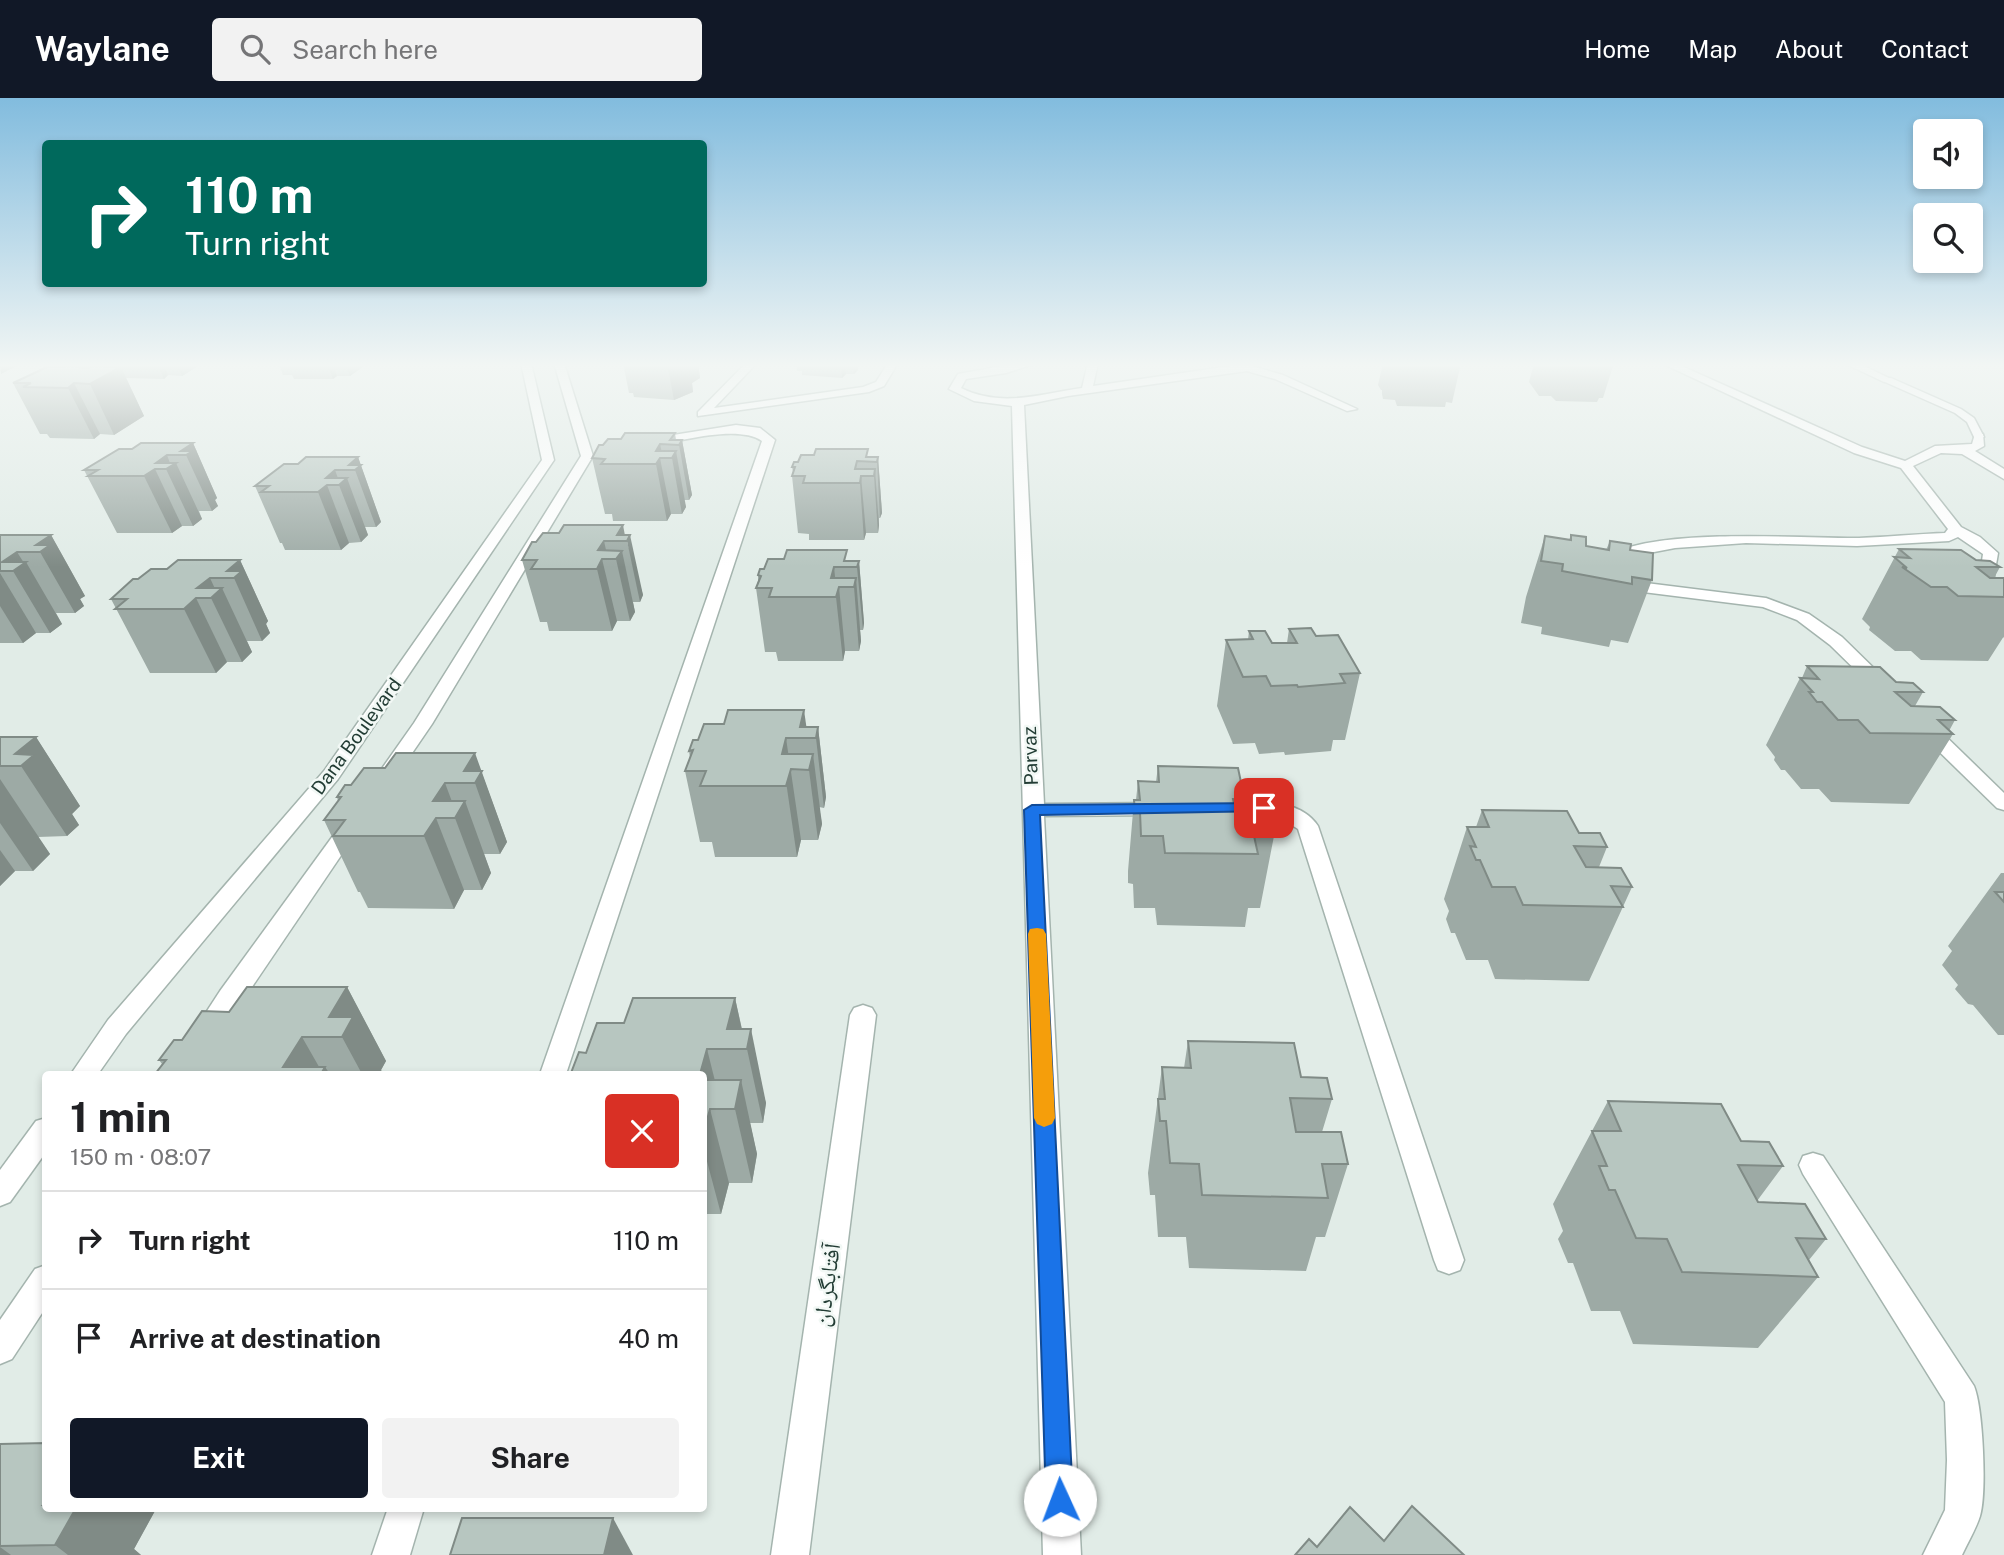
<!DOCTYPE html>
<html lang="en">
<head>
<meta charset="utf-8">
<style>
  body { margin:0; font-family:"Public Sans","Noto Naskh Arabic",sans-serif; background:#f2f2f2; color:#202124; height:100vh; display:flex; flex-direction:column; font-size:26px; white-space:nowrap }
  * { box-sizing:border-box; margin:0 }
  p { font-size:23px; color:#757577 }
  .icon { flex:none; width:38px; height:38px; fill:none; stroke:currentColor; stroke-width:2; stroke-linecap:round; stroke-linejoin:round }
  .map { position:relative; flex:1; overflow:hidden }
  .drawer { position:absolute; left:42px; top:973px; width:665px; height:441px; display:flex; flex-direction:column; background:#fff; border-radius:7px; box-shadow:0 4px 10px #0003 }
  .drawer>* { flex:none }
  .top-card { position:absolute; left:42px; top:42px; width:665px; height:147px; border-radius:7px; box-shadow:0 4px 10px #0003; background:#00695c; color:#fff; overflow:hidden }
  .tools { position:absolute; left:1913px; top:21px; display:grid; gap:14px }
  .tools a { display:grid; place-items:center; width:70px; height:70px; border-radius:7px; background:#fff; box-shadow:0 4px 10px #0003; font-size:35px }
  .pin { position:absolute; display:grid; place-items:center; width:60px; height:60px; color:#fff; margin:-30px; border-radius:14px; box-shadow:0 4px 10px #0006 }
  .me { position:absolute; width:77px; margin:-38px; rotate:358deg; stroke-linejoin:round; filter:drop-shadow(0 0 5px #0008) }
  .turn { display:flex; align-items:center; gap:24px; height:147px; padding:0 28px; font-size:32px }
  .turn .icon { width:91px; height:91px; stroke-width:2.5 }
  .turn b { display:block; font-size:49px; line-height:60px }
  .round { display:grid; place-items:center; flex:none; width:74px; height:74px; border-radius:7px; background:#f2f2f2 }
  .headline { display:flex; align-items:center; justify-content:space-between; height:119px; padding:0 28px }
  h1 { font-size:42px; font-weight:700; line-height:52px }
  .primary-button { display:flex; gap:14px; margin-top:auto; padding:14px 28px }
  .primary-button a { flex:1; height:80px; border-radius:7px; background:#111827; color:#fff; font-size:28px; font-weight:700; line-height:80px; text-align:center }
  .primary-button a+a { background:#f2f2f2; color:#202124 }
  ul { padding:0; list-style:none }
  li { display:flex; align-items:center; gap:21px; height:98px; padding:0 28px; border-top:2px solid #e0e0e0 }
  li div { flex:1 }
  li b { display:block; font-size:26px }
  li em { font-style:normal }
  header { display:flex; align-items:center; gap:42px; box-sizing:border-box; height:98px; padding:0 35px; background:#111827; color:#fff }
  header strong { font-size:33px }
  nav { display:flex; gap:38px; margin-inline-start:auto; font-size:24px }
  .search { width:490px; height:63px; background:#f2f2f2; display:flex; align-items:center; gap:18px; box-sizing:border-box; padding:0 24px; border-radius:7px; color:#757577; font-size:26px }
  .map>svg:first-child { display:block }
</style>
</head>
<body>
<header>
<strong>Waylane</strong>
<div class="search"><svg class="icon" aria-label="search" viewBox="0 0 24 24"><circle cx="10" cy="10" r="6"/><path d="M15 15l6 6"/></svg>Search here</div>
<nav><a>Home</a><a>Map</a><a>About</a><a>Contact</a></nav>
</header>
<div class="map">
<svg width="2004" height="1457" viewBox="0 0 2004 1457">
  <rect width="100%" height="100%" fill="#e1ece7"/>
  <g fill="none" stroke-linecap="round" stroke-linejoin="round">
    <defs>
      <polygon id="service" points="1885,280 1891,280 1961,311 1974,320 1984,339 1975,341 1967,324 1955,315 1885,284"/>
      <g id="minor">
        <polygon points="746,265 757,265 714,310 863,289 876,284 888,265 898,265 884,288 869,294 698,318 698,314"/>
        <path d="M1019,265H1037L1006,275L966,281L961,290C1002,310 1040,296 1082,290L1088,265H1098L1093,288L1251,265L1252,268L1283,277L1357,311L1347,313L1275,281L1247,273L1068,298L1024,307L1044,706L1163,705L1170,707L1173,711L1170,715L1163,717L1044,718L1081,1457H1043L1012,308L974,303L949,291L958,276Z"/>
        <path d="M1661,265H1675L1862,349L1905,363L1935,348L1972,346L1975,336H1983L1984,348L1975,353L2004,371V381L1962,356L1941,355L1913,368L1961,429L1980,439L1998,455C1996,469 1991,486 1994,500C1996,517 2004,519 2004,538C1997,536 1996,533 1991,528C1973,504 1979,484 1983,456L1958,439L1949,443L1857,448L1746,445L1675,450L1628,459L1619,465V474L1646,485L1766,500L1809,516L1842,539L1887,583L1890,587L1887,591H1875L1830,547L1797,522L1763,509L1643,494L1606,479L1604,463C1635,427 1809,441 1859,440C1887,439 1916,436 1945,435L1948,431L1901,370L1854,355Z"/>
        <polygon points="1844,265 1858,265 1893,282 1884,284"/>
        <path d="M736,327L760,330L775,342L566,976H540L762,343C737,326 678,344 648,349L642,345L648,341Z"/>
        <polygon points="1925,623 1932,625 2004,695 2004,712 1997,710 1918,633 1916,629 1918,625"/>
        <path d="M1237,704C1265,704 1301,702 1318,728L1464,1162L1460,1172L1449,1176L1438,1172L1434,1162L1298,731L1279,719L1230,714L1227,710L1230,706Z"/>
        <polygon points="863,907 872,910 876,917 809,1457 771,1457 850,917 854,910"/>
        <path d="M1813,1055L1823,1058L1974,1288C1983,1310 1987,1395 1980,1418C1976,1431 1968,1444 1962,1457H1923L1945,1412L1947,1362L1945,1304L1803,1076L1799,1067L1803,1058Z"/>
        <polygon points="388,1410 424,1410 410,1457 372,1457"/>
      </g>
      <g id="tertiary">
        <polygon points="521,265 531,265 554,362 338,681 126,936 98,976 71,976 108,922 324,673 542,362"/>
        <polygon points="554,265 564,265 593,358 432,626 393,683 379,683 376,679 414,625 581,358"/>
        <polygon points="353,718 360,720 363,725 193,976 166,976 220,893 346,720"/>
        <polygon points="46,1020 46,1054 10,1104 0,1108 0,1072 36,1023"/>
        <polygon points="46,1167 46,1209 12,1261 0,1266 0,1222 35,1171"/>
      </g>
    </defs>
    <use href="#service" stroke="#a4b4ae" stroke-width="3"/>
    <use href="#minor" stroke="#a4b4ae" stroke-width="3"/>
    <use href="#tertiary" stroke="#a4b4ae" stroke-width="3"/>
    <use href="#service" fill="#fff" fill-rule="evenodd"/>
    <use href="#minor" fill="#fff" fill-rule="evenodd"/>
    <use href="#tertiary" fill="#fff" fill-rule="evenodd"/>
  </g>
  <g fill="#9daaa5">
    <polygon points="86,265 88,270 98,265 203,265 182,278 168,277 164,281 126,280 144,318 114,337 100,336 94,341 50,340 47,336 40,336 13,285 64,269"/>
    <polygon points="278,265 368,265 350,278 337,278 333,281 294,281 292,277 283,277"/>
    <polygon points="623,265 698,265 700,280 692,285 693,294 674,302 634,299 633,295 629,295"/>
    <polygon points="796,265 857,265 858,272 854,276 846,276 842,280 802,277 802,273 797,273"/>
    <polygon points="1383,265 1461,265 1452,305 1446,304 1445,309 1397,308 1395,302 1383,301 1382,296 1382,292 1381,292 1378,287"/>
    <polygon points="1534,265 1614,265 1603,300 1599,300 1597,304 1556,303 1551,298 1539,298 1529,284"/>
    <polygon points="675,335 676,342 682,342 692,397 689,402 684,402 686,409 682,416 671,416 667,423 613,423 612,416 605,416 592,360 603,347 621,341"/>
    <polygon points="193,345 217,400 215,402 218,408 212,413 199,413 202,421 193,428 182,428 172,435 117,435 84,372 132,351"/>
    <polygon points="358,359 381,424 376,429 365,429 368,437 361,444 349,445 341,452 285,452 282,445 280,445 255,388 298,366"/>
    <polygon points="878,359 882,415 880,420 879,420 879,427 878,435 866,435 864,442 809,442 809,436 798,435 792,378 793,374 792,369"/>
    <polygon points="0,437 51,437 85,498 80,501 84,508 75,515 56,515 62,526 50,535 36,535 23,545 0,545"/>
    <polygon points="625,437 643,497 640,504 633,504 635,514 630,523 617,523 612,533 549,533 547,524 540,524 522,462"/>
    <polygon points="1571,437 1586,448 1606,452 1610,443 1630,452 1652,482 1628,545 1611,542 1609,549 1541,536 1542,529 1521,525 1526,499 1545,438 1569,442"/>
    <polygon points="1899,451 1976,462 2000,469 1994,480 2004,480 2004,538 1988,563 1921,562 1911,553 1895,553 1869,532 1870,529 1862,521"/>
    <polygon points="240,462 268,523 266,526 270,535 262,543 247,543 252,554 242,564 227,564 216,575 150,575 111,501 138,481 167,471"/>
    <polygon points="848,463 859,463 864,525 863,532 860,532 861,543 859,553 845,553 843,563 778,563 776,554 765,554 756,490 758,483 758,477"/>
    <polygon points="1289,531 1316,538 1360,575 1345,642 1333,642 1331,653 1285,657 1284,654 1259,656 1255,645 1233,646 1217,608 1226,542 1248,542 1249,533 1272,545 1287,545"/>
    <polygon points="1807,568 1896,584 1923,594 1915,608 1955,622 1949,633 1953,636 1909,706 1831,704 1819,691 1801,691 1785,672 1781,672 1774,662 1775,659 1766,647 1800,580 1802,580"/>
    <polygon points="807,629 818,629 826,699 824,710 819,709 822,726 818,742 801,742 797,759 715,759 712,744 700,744 685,673 690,660 689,653"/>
    <polygon points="0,639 36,639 80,708 72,716 79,727 67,738 38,739 50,756 33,773 15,773 0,788"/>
    <polygon points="1158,668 1242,689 1264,702 1261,720 1274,738 1260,810 1248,810 1245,829 1157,827 1155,810 1134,810 1133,786 1128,785 1128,773 1134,702 1136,702 1138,683 1156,684"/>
    <polygon points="481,673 507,744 500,756 484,756 491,775 482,792 464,792 454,811 368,810 360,794 358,794 324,722 338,703 337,699 351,687"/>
    <polygon points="1482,712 1579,735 1607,749 1599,769 1632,789 1589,883 1495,881 1488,862 1466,862 1455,835 1451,835 1446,821 1449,813 1444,801 1467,729 1476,729"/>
    <polygon points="2001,775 2004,775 2004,937 1998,937 1973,907 1968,906 1955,891 1958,887 1942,867 1952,853 1948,848"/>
    <polygon points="347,889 386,963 381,972 383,976 155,976 162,966 159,962 182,942 229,914"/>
    <polygon points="735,900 742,931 766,1005 763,1025 750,1025 757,1056 752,1085 729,1085 721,1116 704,1116 704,976 572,976 571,975 586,955 624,925"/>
    <polygon points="1188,943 1332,1001 1322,1034 1348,1066 1325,1139 1316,1139 1306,1173 1189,1170 1186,1139 1158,1139 1155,1097 1150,1097 1148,1075 1162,969 1184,970"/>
    <polygon points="1608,1003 1741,1043 1783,1068 1757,1103 1758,1104 1826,1141 1809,1162 1818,1179 1758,1250 1633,1246 1620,1213 1591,1213 1573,1165 1568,1165 1558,1141 1563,1133 1553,1106"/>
    <polygon points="0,1346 156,1411 134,1451 141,1457 0,1457"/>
  </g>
  <g fill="#808b86">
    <polygon points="0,265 22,265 1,276"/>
    <polygon points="86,265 95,283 108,269 114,265 115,265 118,271 121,269 144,318 114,337 90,286 78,269"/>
    <polygon points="157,265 163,265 168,277 164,281"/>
    <polygon points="176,265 203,265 182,278"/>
    <polygon points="327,265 332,265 337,278 333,281"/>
    <polygon points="346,265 368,265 350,278"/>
    <polygon points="667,265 698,265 700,280 692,285 693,294 674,302"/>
    <polygon points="841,265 845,265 846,276 842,280"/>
    <polygon points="853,265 857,265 858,272 854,276"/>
    <polygon points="74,285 100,336 94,341 68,290"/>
    <polygon points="682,342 692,397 689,402 679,347"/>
    <polygon points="193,345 217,400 215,402 218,408 212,413 186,357 181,353"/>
    <polygon points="660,346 663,360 660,360 671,416 667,423 656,366 656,353"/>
    <polygon points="676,353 686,409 682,416 672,360"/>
    <polygon points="167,357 171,368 176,365 202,421 193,428 166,371 156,365"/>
    <polygon points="358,359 381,424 376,429 355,372 349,367"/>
    <polygon points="878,359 882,415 880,420 877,364"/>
    <polygon points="155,371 182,428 172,435 144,378"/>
    <polygon points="875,371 879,427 878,435 874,378"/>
    <polygon points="335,372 340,386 347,380 368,437 361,444 339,387 326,380"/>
    <polygon points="861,378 866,435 864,442 860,385"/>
    <polygon points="327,387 349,445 341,452 318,394"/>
    <polygon points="623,427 626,443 617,437"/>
    <polygon points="51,437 85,498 80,501 84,508 75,515 36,447"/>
    <polygon points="630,437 643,497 640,504 627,443"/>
    <polygon points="604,443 608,461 602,461 617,523 612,533 597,471 598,452"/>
    <polygon points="622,453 635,514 630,523 616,461"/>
    <polygon points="17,454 24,465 26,464 62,526 50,535 13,473 2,464"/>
    <polygon points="240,462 268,523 266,526 270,535 262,543 234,480 227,473"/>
    <polygon points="859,463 864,525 863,532 857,469"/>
    <polygon points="834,469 837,497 839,489 845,553 843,563 836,499 831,480"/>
    <polygon points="0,475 36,535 23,545 0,508"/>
    <polygon points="210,480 217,495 222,490 252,554 242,564 211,500 197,490"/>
    <polygon points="856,480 861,543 859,553 854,489"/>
    <polygon points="196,500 227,564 216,575 184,511"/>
    <polygon points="804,612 808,640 800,629"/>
    <polygon points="818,629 826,699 824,710 816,640"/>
    <polygon points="36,639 80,708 72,716 79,727 67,738 21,668 15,656"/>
    <polygon points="786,640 801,742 797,759 782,656"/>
    <polygon points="475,655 507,744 500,756 475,685 464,673"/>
    <polygon points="813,656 822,726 818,742 809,672"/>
    <polygon points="0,681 50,756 33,773 0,725"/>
    <polygon points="445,685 457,717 465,703 491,775 482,792 455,720 433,703"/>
    <polygon points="436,720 464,792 454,811 424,738"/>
    <polygon points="0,752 15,773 0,788"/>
    <polygon points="347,889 386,963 381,972 383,976 362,976 342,939 329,919"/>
    <polygon points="735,900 746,951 727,931"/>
    <polygon points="751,931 766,1005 763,1025 747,951"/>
    <polygon points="302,939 322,974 325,969 330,976 288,976 283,969"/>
    <polygon points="707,951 722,1011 710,1011 729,1085 721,1116 704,1052 704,976 700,976"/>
    <polygon points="741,982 757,1056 752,1085 735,1011"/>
    <polygon points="48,1410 155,1410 156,1411 134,1451 141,1457 68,1457 55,1447"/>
    <polygon points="613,1420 633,1457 604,1457"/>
    <polygon points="0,1449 11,1457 0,1457"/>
  </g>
  <g fill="#b7c6c0" stroke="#808b86" stroke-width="2">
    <polygon points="70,265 86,265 78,269 88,270 98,265 114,265 108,269 121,269 90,286 74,285 68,290 23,289 31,285 13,285 47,269 64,269"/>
    <polygon points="625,335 675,335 670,342 682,342 679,347 660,346 656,353 676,353 672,360 660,360 656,366 601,366 605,361 592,360 599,347 603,347 608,341 621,341"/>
    <polygon points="141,345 193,345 181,353 193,353 186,357 167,357 156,365 176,365 166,371 155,371 144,378 88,378 98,372 84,372 119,351 132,351"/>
    <polygon points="816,351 868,351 866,359 878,359 877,364 857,363 855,371 875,371 874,378 861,378 860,385 803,385 805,378 792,378 795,369 792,369 794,364 798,364 801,357 814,357"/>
    <polygon points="306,359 358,359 349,367 361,367 355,372 335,372 326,380 347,380 339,387 327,387 318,394 261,394 269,388 255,388 284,366 298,366"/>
    <polygon points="564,427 623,427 617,437 630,437 627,443 604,443 598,452 622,453 616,461 602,461 597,471 531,471 537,462 522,462 532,444 536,444 543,435 559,435"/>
    <polygon points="0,437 51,437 36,447 50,447 40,454 17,454 2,464 26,464 13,473 0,473"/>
    <polygon points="1571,437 1586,439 1586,448 1609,452 1610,443 1631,446 1630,452 1653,455 1652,482 1632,479 1632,486 1562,473 1563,466 1541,463 1545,438 1571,442"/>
    <polygon points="1899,451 1961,452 1976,462 1990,463 2000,469 1976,469 1990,480 2004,480 2004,499 1958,498 1947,489 1931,489 1902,469 1907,470 1894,459 1910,460"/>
    <polygon points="787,452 847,452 844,463 859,463 857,469 834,469 831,480 856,480 854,489 839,489 836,499 769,499 772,490 756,490 761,478 758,477 760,471 764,471 768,461 784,461"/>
    <polygon points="178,462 240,462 227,473 242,473 234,480 210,480 197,490 222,490 211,500 196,500 184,511 115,511 127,501 111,501 133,481 138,481 151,471 167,471"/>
    <polygon points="1311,530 1316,538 1338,537 1360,575 1340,576 1345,585 1298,589 1297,587 1271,588 1266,578 1243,579 1226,542 1253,541 1249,533 1265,533 1272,545 1297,545 1289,531"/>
    <polygon points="1807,568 1880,569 1896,584 1913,585 1923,594 1895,594 1911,608 1940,609 1955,622 1938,622 1953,636 1870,635 1858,622 1838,622 1822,604 1817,604 1809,594 1813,594 1800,580 1819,581"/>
    <polygon points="728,612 804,612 800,629 818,629 816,640 786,640 782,656 813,656 809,672 791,671 786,688 700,688 706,673 685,673 693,652 689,653 693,642 698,642 704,626 724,626"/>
    <polygon points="0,639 36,639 15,656 34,657 21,668 0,668"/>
    <polygon points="396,655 475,655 464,673 482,673 475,685 445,685 433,703 465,703 455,720 436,720 424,738 333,738 345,722 324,722 341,699 337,699 345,687 351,687 364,670 385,670"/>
    <polygon points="1158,668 1238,670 1242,689 1262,689 1264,702 1233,701 1237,720 1270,721 1274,738 1254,738 1258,756 1165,755 1163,738 1141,738 1140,714 1135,714 1134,702 1140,702 1138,683 1159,684"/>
    <polygon points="1482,712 1567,713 1579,735 1600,735 1607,749 1574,748 1586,769 1621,770 1632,789 1611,788 1623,809 1523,807 1515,789 1492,789 1480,762 1476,762 1470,748 1476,749 1467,729 1489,729"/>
    <polygon points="1995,794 2004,794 2004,804"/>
    <polygon points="247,889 347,889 329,919 353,919 342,939 302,939 283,969 325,969 321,976 155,976 166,962 159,962 174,942 182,942 202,913 229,914"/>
    <polygon points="633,900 735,900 727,931 751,931 747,951 707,951 700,976 576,976 577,975 571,975 579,954 586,955 597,925 624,925"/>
    <polygon points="1188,943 1294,945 1301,979 1327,980 1332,1001 1290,1000 1296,1034 1341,1034 1348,1066 1322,1066 1328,1100 1202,1097 1199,1066 1170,1065 1166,1023 1160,1023 1158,1001 1165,1001 1162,969 1191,970"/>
    <polygon points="704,982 741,982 735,1011 710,1011 704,1033"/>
    <polygon points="1608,1003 1721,1006 1741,1043 1769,1044 1783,1068 1738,1067 1758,1104 1805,1106 1826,1141 1796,1140 1818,1179 1682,1174 1667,1141 1636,1140 1615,1092 1609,1092 1599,1068 1607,1068 1592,1033 1621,1033"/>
    <polygon points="46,1345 46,1404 43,1407 46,1407 46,1410 76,1410 55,1447 0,1448 0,1346"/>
    <polygon points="1412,1408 1464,1457 1295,1457 1309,1441 1317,1449 1350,1409 1384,1443"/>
    <polygon points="462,1420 613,1420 604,1457 450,1457"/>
  </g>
  <linearGradient id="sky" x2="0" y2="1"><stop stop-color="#82bcde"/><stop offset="0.57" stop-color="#f2f6f4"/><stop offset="1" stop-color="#f2f6f4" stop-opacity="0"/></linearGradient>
  <rect width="2004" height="469" fill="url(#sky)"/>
  <polygon fill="#1a73e8" stroke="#114b97" stroke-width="2" points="1264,705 1272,710 1269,713 1040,717 1073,1402 1069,1411 1060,1415 1050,1411 1046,1402 1024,712 1032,707"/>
  <polygon fill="#f59e0b" points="1037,830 1043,831 1046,836 1055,1020 1052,1026 1044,1029 1037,1026 1034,1020 1028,836 1030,831"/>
  <g text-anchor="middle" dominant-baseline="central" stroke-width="5" stroke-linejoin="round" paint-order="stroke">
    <g font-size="19" fill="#223c34" stroke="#f2f8f5">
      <text transform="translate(356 638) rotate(-54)">Dana Boulevard</text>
      <text transform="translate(1030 658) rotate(-92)">Parvaz</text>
    </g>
    <g font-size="23" fill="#223c34" stroke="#f2f8f5">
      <text transform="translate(826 1187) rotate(-82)">آفتابگردان</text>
    </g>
  </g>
</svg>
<div class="tools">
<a><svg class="icon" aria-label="sound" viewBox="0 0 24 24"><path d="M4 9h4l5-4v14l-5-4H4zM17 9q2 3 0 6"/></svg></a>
<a><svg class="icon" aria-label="search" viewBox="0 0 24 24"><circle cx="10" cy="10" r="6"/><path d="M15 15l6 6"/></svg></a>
</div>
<div class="pin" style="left:1264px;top:710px;background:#d93025"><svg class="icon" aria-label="arrive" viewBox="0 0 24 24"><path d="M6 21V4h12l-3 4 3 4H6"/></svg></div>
<svg class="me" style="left:1060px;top:1402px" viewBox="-20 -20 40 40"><circle r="19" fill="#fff"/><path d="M0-13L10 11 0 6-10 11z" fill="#1a73e8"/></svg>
<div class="top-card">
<div class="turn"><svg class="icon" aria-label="right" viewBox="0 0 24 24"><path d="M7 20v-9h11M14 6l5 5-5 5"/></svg><div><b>110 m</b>Turn right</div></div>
</div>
<section class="drawer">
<div class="headline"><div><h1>1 min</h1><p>150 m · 08:07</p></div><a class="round" style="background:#d93025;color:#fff"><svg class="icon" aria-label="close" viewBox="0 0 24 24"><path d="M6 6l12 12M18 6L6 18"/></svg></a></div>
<ul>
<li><svg class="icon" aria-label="right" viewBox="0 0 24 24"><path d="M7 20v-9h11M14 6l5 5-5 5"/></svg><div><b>Turn right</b></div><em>110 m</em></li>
<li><svg class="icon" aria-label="arrive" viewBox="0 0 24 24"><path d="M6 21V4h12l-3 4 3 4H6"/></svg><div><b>Arrive at destination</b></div><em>40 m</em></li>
</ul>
<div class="primary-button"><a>Exit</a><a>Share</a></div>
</section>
</div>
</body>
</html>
